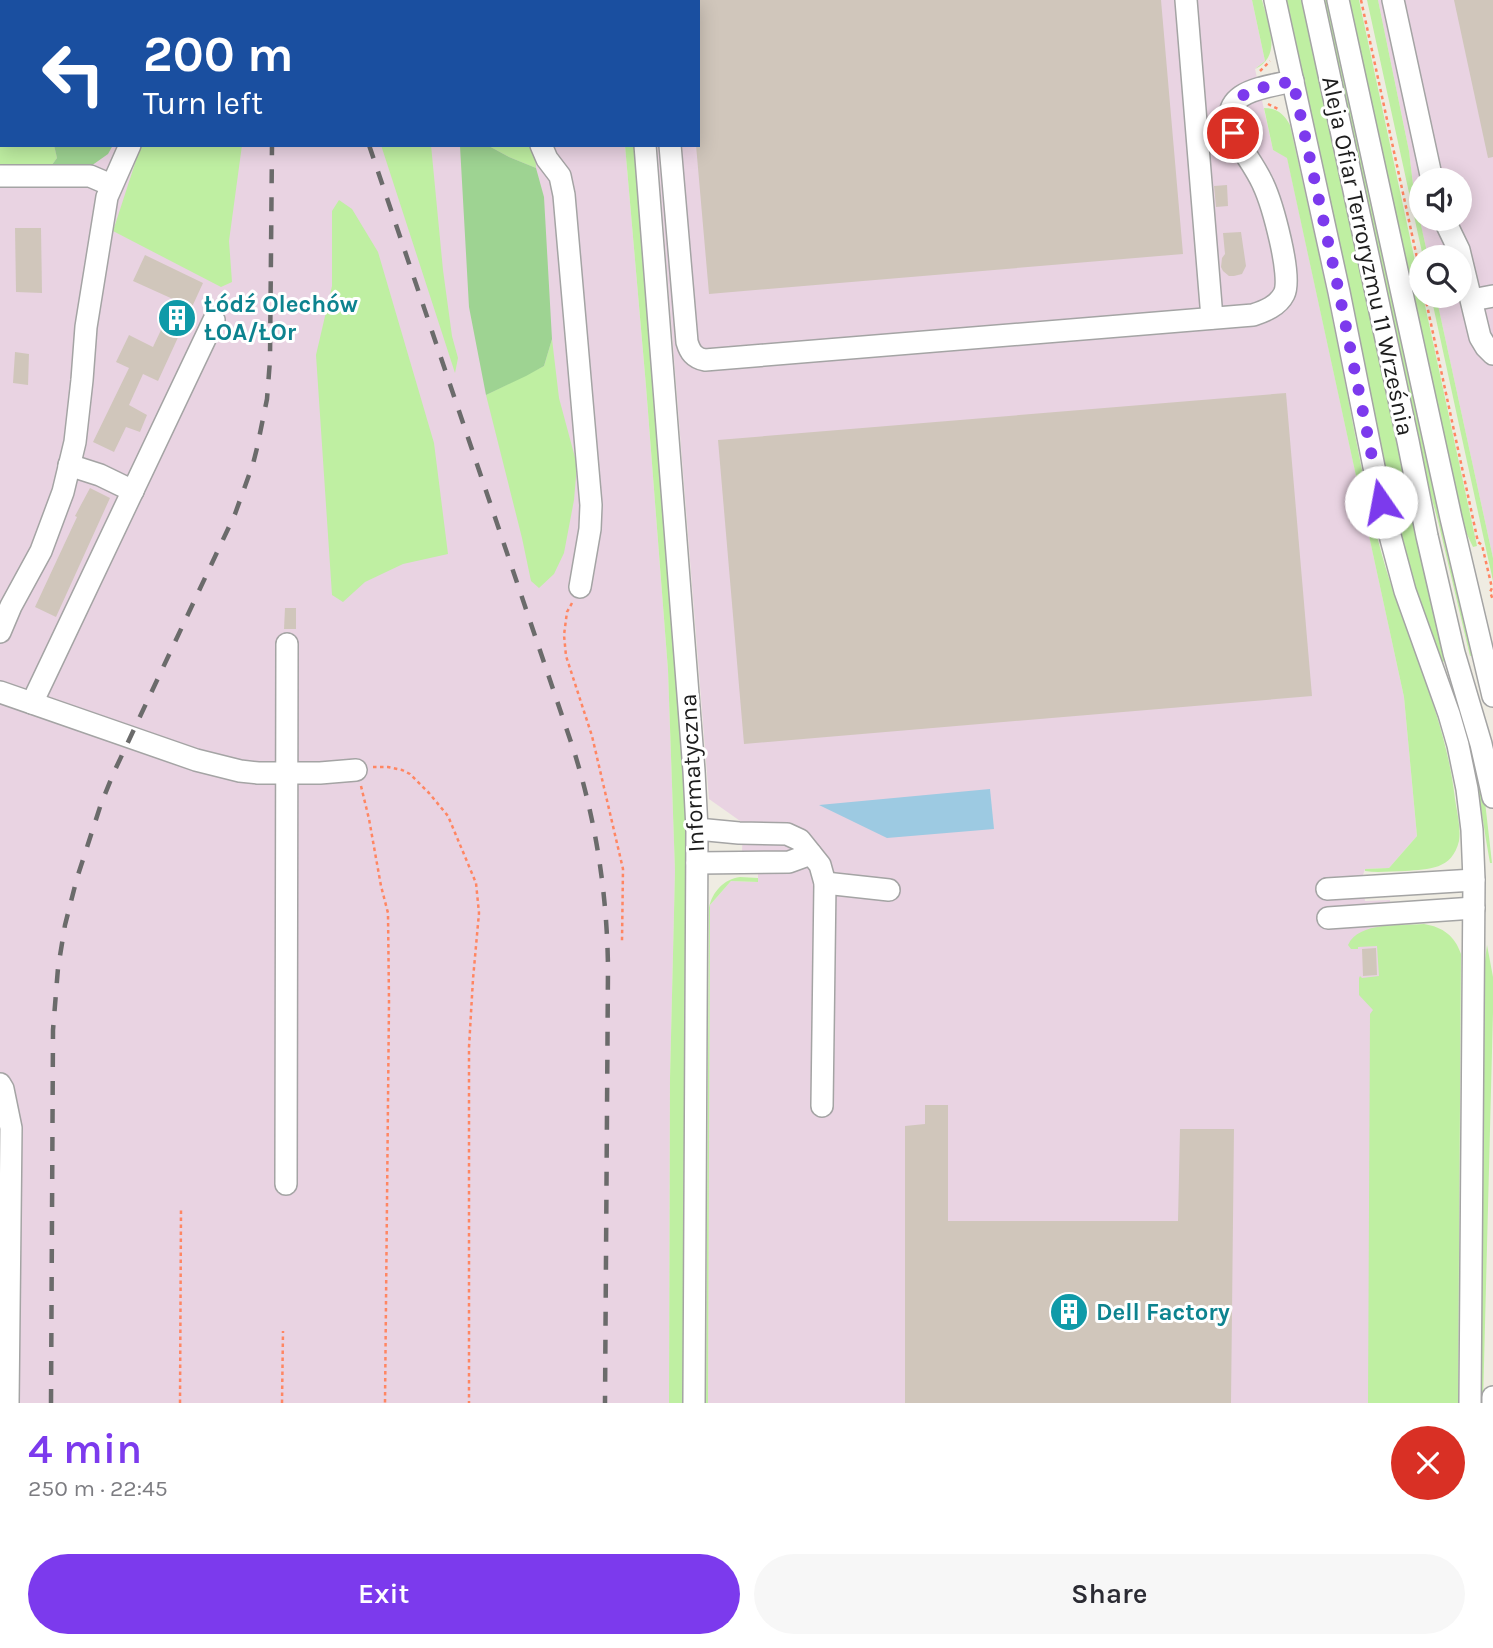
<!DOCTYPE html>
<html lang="en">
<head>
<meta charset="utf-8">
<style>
  body { margin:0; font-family:Karla,sans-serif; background:#f7f7f7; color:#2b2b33; height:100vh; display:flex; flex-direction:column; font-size:26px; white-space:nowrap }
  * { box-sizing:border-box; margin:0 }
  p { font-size:23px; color:#7c7c81 }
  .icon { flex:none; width:38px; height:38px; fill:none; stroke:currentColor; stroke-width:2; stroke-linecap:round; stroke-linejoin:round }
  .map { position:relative; height:1403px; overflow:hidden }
  .drawer { display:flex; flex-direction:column; background:#fff; flex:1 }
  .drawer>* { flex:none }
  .hud { position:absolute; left:0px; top:0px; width:700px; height:147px; box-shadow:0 4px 18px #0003; background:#1a4fa0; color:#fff; overflow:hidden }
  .controls { position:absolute; left:1409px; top:168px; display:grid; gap:14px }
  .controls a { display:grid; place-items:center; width:63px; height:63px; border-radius:50%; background:#fff; box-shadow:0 4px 18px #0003; font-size:35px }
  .pin { position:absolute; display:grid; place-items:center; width:60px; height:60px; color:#fff; margin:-30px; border:4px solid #fff; border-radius:50%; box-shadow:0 2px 7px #0007 }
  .me { position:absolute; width:77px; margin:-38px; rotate:348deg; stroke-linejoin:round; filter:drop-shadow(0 0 5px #0008) }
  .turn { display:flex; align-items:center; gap:24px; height:147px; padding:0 28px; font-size:32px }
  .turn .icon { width:91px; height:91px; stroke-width:2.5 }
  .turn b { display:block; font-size:49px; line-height:60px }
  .round { display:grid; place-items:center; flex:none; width:74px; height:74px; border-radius:37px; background:#f7f7f7 }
  .overview { display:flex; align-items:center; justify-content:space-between; height:119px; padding:0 28px }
  h1 { font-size:42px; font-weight:600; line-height:52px; color:#7c3aed }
  .button { display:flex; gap:14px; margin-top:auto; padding:14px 28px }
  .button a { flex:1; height:80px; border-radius:42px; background:#7c3aed; color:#fff; font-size:28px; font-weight:600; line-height:80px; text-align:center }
  .button a+a { background:#f7f7f7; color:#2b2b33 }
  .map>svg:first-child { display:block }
</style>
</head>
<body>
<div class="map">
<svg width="1493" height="1403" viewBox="0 0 1493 1403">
  <rect width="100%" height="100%" fill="#efece2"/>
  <g fill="#e9d3e2" fill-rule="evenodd">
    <polygon points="0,0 612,0 612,2 2,2 2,145 625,145 646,386 668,670 675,871 670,1078 669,1403 0,1403"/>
    <polygon points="646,0 1252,0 1265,61 1255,69 1273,150 1287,157 1404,697 1417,836 1389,868 1365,869 1363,875 1363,886 1365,901 1390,900 1429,1403 708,1403 710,905 731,881 758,882 758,854 742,853 743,823 709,799 657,145 698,145 698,2 646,2"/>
    <path d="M1378,0H1493V558L1436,296H1460V257H1428L1414,193L1409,151ZM1421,180H1460V219H1421Z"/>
  </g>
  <g fill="#bfefa2">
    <polygon points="0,0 25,0 25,2 2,2 2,145 54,145 57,158 49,169 0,168"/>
    <path d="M1252,0H1262C1268,24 1283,56 1255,69L1265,61Z"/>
    <polygon points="1283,0 1303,0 1446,661 1442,662 1404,562"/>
    <polygon points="1320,0 1330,0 1474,655 1470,656 1438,521 1417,446"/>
    <polygon points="1348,0 1359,0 1421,289 1421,296 1423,296 1477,546 1473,547 1463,526"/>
    <polygon points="1367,0 1378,0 1409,151 1414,193 1428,257 1423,257"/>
    <path d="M1264,108C1277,108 1284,114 1290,125C1305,193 1321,260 1334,327C1349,398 1360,470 1378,540C1400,628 1445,709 1455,799C1457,812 1461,828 1459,841C1452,870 1429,869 1405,871C1391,871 1378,873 1365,871V869L1389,868L1417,836L1404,697L1287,158L1273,150Z"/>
    <polygon points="141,145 242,145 229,241 232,282 221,287 113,231"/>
    <polygon points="381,145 431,145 443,270 452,336 458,358 455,373"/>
    <polygon points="487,145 535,145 536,168 509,157"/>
    <polygon points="625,145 637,145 688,790 688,1403 669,1403 670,1078 675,871 668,670 646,386"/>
    <polygon points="339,200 352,209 378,252 434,443 448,554 403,564 365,582 343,602 332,595 316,355 332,286 332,211"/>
    <polygon points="1431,296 1436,296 1493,558 1493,581"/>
    <polygon points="552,339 559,398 577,465 574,500 564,553 554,574 539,588 531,581 522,538 486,395 544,366"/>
    <path d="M1467,735L1484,793L1492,863H1490C1482,820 1478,777 1467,735Z"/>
    <path d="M740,877L758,878V882L731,881L710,905L708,1403H706L709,908C712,892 724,879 740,877Z"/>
    <path d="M1424,924C1443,927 1455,936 1461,954L1458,1403H1368L1370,1014L1373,1010L1359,995V978L1360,976L1362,978L1379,976L1377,946L1358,947V949H1351L1348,945C1359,921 1401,926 1424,924Z"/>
    <polygon points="1487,945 1493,977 1493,1012 1483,1403 1478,1403 1484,969"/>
  </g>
  <g fill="#9ed392">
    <polygon points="54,145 113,145 108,154 91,166 49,169 57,158"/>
    <polygon points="465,145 487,145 509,157 536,168 544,197 552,339 544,366 526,376 486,395 469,307 460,146"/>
  </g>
  <polygon fill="#9dcae2" points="990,789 994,829 887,838 819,805"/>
  <g fill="#d0c6bb">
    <polygon points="698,0 1161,0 1183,254 709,294 696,145 698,145"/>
    <polygon points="1454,0 1493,0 1493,157 1488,158"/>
    <polygon points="1227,185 1228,206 1216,207 1214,186"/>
    <polygon points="15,228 41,228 42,293 16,292"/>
    <polygon points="1241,232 1246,266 1242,274 1234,276 1229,276 1223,271 1221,267 1222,258 1225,254 1223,233"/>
    <polygon points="145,255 203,283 158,381 143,374 129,405 147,415 140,432 126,427 114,452 93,442 129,368 116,362 129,335 153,347 175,300 133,281"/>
    <polygon points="15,352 29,354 28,385 13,383"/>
    <polygon points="1286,393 1312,696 744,744 718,440"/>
    <polygon points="90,488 110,498 56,617 35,607 77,517 75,516"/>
    <polygon points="285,608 296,608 296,629 284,629"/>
    <polygon points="1376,948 1377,975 1363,976 1362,949"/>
    <polygon points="925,1105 948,1105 948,1221 1178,1221 1180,1129 1234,1129 1231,1403 905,1403 905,1126 925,1124"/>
  </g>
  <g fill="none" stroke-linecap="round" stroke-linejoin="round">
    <defs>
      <g id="minor">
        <polyline points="547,0 547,2"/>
        <polyline points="632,0 632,2"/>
        <polyline points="1186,0 1212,318"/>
        <polyline points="1275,0 1339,292 1381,502 1405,591 1449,714 1458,745 1467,789 1472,830 1474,880 1470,1403"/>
        <polyline points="1313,0 1408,441 1427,536 1454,653 1481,744 1493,797"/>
        <polyline points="1338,0 1451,518 1493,696"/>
        <polyline points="1393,0 1432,180"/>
        <polyline points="181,2 181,0"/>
        <polyline points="667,2 667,0"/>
        <polyline points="541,145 547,159 560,176 564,195 591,505 590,529 580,587"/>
        <polyline points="645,145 694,771 697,829 694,1403"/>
        <path d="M670,145L687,342C690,352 694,358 705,360L1253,315C1265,311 1278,306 1284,294C1293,277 1272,203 1263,184C1255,166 1242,151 1233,133C1218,90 1263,88 1293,81"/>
        <polyline points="0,176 90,176 111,185"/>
        <polyline points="1444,219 1459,250 1480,337 1486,347 1493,354"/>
        <polyline points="1472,300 1493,296"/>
        <polyline points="69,465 100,475 133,491"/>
        <polyline points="0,632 11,606 41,551 63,492 75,442 82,380 86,327 107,197 130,145"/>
        <polyline points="0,692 196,760 240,771 258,773 320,773 356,770"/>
        <polyline points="32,703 214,320"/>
        <polyline points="697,829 739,833 787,834 800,840 820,865 825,883 822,1106"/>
        <polyline points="697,863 789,862 811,854"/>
        <polyline points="825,883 889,890"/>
        <polyline points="1327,889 1474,880"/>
        <polyline points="1328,918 1474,908"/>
        <polyline points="0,1084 3,1089 11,1128 8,1403"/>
        <polyline points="286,1184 287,644"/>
        <polyline points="1493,1403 1493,1397"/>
      </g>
    </defs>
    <use href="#minor" stroke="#a4a4a4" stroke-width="24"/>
    <g stroke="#ff8663" stroke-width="2.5" stroke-dasharray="3.5 3.5" stroke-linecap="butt">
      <polyline points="1361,0 1421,276"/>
      <polyline points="1260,71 1270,61"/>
      <polyline points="1268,104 1280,110"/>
      <polyline points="1425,296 1478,542 1482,545 1492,588 1490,592 1493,600"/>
      <polyline points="572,603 567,612 564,635 566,656 592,736 623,869 622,941"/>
      <polyline points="373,767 388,767 402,770 410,774 429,793 448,816 476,883 479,913 473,979 469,1047 469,1403"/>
      <polyline points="361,786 369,819 381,886 388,913 389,1002 385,1403"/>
      <polyline points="180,1403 181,1209"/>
      <polyline points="282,1403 283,1331"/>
    </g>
    <use href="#minor" stroke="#fff" stroke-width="21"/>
    <g stroke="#6b6b6b" stroke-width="4.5" stroke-dasharray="14 14" stroke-linecap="butt">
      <polyline points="326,0 326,2"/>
      <polyline points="287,2 287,0"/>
      <path d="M369,145L574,751C596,822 607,893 608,967L605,1403"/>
      <polyline points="51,1403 53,1030 58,968 65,925 77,878 101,804 114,772 235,514 253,464 257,448 267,399 270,360 272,145"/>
    </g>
  </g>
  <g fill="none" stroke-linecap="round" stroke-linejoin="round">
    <path stroke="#7c3aed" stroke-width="12" stroke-dasharray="0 21.6" d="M1233,133C1219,90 1262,88 1293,81L1339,292L1381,502"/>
  </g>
  <defs>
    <symbol id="building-disc" viewBox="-11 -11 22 22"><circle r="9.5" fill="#0f9aa8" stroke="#fff"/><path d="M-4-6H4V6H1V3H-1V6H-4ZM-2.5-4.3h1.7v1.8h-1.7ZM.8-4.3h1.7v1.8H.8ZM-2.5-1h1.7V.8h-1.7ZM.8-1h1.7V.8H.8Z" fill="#fff"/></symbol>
  </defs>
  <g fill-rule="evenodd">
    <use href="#building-disc" x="155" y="296" width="44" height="44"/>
    <use href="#building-disc" x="1047" y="1290" width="44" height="44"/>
  </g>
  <g text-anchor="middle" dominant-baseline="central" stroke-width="6" stroke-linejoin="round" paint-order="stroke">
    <g font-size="24" fill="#1d1d1d" stroke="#fff">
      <text transform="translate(1368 256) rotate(78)">Aleja Ofiar Terroryzmu 11 Września</text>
      <text transform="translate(692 773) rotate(-93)">Informatyczna</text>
    </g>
    <g font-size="24" font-weight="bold" fill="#0d838f" stroke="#fff" text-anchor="start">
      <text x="204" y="304">Łódź Olechów<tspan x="204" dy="28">ŁOA/ŁOr</tspan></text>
      <text x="1096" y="1312">Dell Factory</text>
    </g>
  </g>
</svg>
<div class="controls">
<a><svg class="icon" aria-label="sound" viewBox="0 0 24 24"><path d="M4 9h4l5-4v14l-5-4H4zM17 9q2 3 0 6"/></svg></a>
<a><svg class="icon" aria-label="search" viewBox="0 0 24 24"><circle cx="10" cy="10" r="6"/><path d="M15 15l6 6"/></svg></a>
</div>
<div class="pin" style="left:1233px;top:133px;background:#d93025"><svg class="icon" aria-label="arrive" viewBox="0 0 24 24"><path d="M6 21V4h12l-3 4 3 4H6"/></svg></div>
<svg class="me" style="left:1381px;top:502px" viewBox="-20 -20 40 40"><circle r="19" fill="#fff"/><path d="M0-13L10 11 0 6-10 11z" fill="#7c3aed"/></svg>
<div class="hud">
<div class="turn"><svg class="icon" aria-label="left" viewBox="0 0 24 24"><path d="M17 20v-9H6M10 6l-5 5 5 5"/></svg><div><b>200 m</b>Turn left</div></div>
</div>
</div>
<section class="drawer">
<div class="overview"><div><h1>4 min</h1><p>250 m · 22:45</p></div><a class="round" style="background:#d93025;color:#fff"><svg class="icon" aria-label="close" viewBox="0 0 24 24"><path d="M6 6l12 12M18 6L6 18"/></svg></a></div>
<div class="button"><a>Exit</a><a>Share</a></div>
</section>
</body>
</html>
